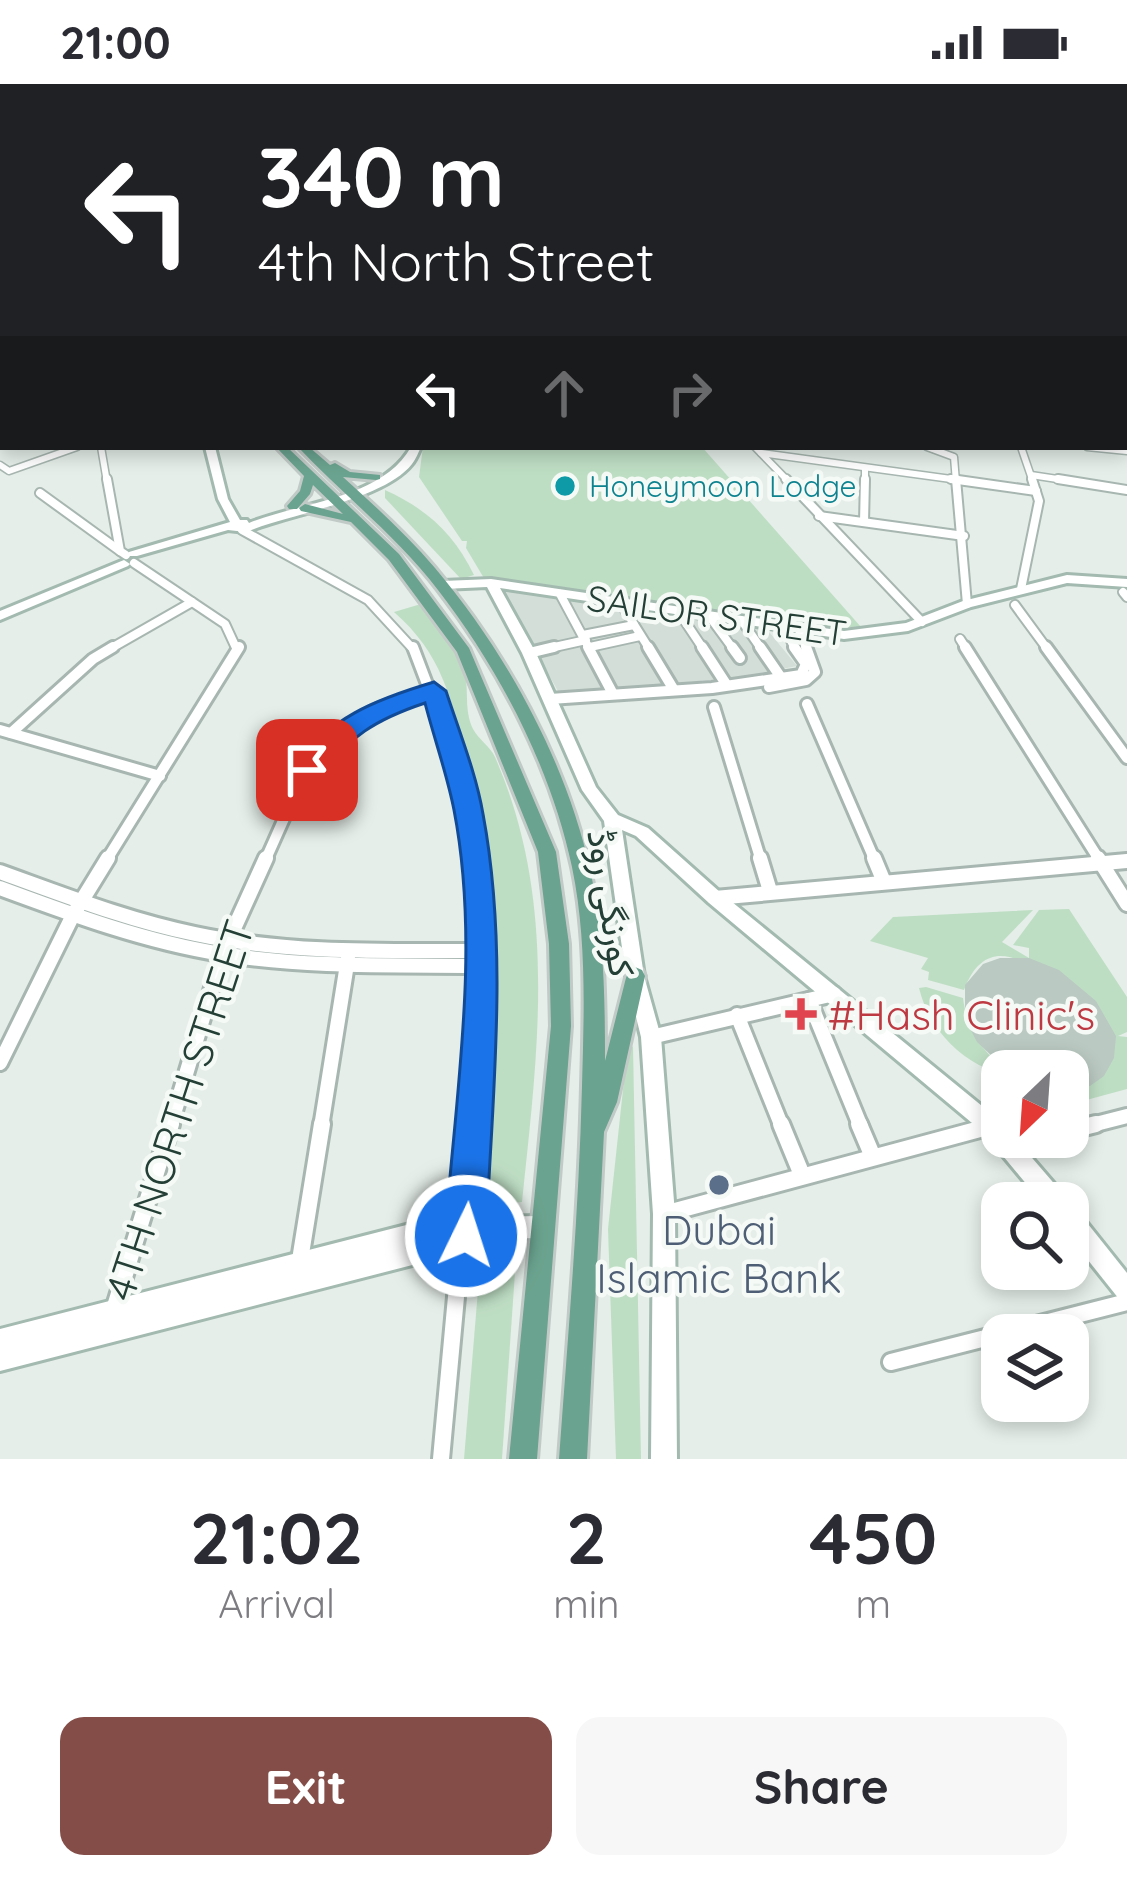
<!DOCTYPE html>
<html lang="en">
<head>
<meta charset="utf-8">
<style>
  body { margin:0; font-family:Quicksand,Vazirmatn,sans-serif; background:#f7f7f7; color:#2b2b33; height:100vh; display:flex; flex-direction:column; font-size:45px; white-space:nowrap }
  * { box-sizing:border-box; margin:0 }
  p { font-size:39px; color:#7c7c81 }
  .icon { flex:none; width:66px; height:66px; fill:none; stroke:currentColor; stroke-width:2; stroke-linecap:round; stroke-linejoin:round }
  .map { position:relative; height:1375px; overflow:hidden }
  .side { display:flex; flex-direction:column; background:#fff; flex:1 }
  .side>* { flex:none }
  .guide { position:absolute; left:0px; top:0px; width:1128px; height:366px; box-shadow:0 6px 18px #0003; background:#202124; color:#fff; overflow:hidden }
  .needle { width:78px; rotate:205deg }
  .fabs { position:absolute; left:981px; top:966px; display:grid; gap:24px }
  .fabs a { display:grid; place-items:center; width:108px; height:108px; border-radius:24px; background:#fff; box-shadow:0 6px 18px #0003; font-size:60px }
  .pin { position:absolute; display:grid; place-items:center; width:102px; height:102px; color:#fff; margin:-51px; border-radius:24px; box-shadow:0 6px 18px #0006 }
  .me { position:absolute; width:132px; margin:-66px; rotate:4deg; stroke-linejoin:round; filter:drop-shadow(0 0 9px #0008) }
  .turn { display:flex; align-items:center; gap:42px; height:252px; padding:0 60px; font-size:54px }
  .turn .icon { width:156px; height:156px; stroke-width:2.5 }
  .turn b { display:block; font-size:84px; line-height:102px }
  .lanes { display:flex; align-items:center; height:114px; padding:0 60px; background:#0003; justify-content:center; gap:60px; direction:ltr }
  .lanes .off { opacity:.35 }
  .eta { display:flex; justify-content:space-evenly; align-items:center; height:204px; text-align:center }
  .eta b { font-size:72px; font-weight:700; line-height:84px }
  .action { display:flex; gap:24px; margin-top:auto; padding:24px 60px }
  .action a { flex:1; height:138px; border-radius:24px; background:#844d48; color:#fff; font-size:48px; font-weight:700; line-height:138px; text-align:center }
  .action a+a { background:#f7f7f7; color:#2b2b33 }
  .status { display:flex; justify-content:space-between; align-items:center; height:84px; padding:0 60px; background:#fff; direction:ltr }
  .status svg { height:33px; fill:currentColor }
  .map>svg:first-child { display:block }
</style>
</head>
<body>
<div class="status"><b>21:00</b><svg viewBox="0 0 49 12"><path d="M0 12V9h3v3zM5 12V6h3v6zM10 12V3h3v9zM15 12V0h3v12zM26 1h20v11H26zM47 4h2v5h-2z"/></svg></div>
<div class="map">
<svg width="1127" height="1375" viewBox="0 0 1127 1375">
  <rect width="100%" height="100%" fill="#e5eee9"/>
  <polygon fill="#d3ded8" points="500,503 765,543 797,582 735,594 559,609"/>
  <g fill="#bedec4">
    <polygon points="423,363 702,363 861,543 812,545 485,496 466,464 467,457 462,457 419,393"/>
    <path d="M385,406C427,425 454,450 474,491L461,495L385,414Z"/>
    <path d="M421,520C437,541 458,565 465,591C469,609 464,626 473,645C478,655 490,662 495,673C558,817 538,966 522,1118L484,1122C493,960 507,833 466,673C451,614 442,570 394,528Z"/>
    <path d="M1069,825L1127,913V948L1118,952L1127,953V1005L1068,1021V1007C1127,975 1003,799 964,906L928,896L929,888L921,885L928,874L870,857L893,833L1033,826L1002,858L1029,874V864L1013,861L1039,826Z"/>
    <path d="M926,903L963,914C967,946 982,968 1008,987H1002V998C996,986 991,987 979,981C949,965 927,937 919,904Z"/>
    <polygon points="628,959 633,963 641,1375 616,1375 608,1145"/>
    <polygon points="508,1154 517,1160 502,1375 464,1375 481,1170 488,1157"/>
  </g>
  <polygon fill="#bac9c2" points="1000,874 1029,874 1059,886 1096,917 1116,952 1114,974 1104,992 1090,1002 1068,1007 1068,987 1008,987 977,958 965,935 965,901 983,880"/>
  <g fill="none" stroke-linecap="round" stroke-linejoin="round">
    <defs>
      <g id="street-far4">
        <polyline points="101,363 107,398"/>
        <polyline points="755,363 789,398"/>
        <polyline points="927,363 954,373 956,398"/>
        <polyline points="1021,363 1033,398"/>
        <polyline points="1087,363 1127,367"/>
        <polyline points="761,369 973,398"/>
        <polyline points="0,381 9,387 77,363"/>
        <polyline points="1031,391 1077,398"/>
        <polyline points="865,398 865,384"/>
      </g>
      <g id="street-far3">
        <polyline points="107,395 120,467 126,471"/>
        <polyline points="786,395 922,538"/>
        <polyline points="951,395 1036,407"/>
        <polyline points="956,395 967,520"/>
        <polyline points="1058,395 1127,406"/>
        <polyline points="40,409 120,467"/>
        <polyline points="819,432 964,452"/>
        <polyline points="864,438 865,395"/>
        <polyline points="242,446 368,516 414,566"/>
        <polyline points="134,479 225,540 237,566"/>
        <polyline points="1021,505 1039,417 1032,395"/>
        <polyline points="1123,508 1127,513"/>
        <polyline points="560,510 590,566"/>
        <polyline points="620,518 650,566"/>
        <polyline points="1015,521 1048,566"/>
        <polyline points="678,527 704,566"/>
        <polyline points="709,532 734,566"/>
        <polyline points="742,537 762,566"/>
        <polyline points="784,544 796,566"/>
        <polyline points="799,546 807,566"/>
        <polyline points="583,551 634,541"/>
        <polyline points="960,555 967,566"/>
        <polyline points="590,563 640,552"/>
        <polyline points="108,566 192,518"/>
        <polyline points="541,566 586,556"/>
      </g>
      <g id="street-far2">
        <polyline points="413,563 449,658 473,777"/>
        <polyline points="588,563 613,610"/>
        <polyline points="648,563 674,606"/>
        <polyline points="702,563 726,600"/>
        <polyline points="732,563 740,574"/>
        <polyline points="760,563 782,595"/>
        <polyline points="965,563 1100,777"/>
        <polyline points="1046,563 1127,674"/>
        <polyline points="529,569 554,563"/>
        <polyline points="769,603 806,596 815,588 806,563"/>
        <polyline points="550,615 712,604 801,591 806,580 794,563"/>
        <polyline points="807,620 875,777"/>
        <polyline points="714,623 761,777"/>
        <polyline points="0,646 160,692"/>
        <polyline points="11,649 93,575 113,563"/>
        <polyline points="106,777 239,563"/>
        <path d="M265,777C291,721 312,656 371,628C391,618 414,614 434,607"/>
        <polyline points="1122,777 1127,777"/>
      </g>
      <g id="street-far1">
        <polyline points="760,774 770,807"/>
        <polyline points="874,774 884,798"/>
        <polyline points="1098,774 1127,820"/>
        <path d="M0,788C64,811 127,836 195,850C289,870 386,867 482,867"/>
        <path d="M0,804C73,831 146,858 222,870C308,884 395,881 482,882"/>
        <polyline points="715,814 1127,777"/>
        <polyline points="809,916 861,1043"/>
        <polyline points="737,931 782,1043"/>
        <polyline points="651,953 834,910"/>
        <polyline points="0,979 73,831 108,774"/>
        <polyline points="170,1043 222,871 266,774"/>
        <polyline points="321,1043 348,874"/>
        <polyline points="472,1043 479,887 473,774"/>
        <polyline points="1084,1043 1127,1032"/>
      </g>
      <g id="street">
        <polyline points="781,1040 802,1091"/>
        <polyline points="859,1040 873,1073"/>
        <polyline points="1068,1047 1096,1040"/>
        <polyline points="1039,1054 1044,1053"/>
        <polyline points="664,1130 991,1042"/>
        <polyline points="299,1182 322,1040"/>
        <polyline points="113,1229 171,1040"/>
        <polyline points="891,1278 1127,1218"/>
        <polyline points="441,1375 472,1040"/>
      </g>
      <g id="secondary">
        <rect x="1125" y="213" width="2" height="4"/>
        <polygon points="3,266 3,272 0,273 0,267"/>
        <rect x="1125" y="278" width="2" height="6"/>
        <path d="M205,363H215L228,415L240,436H247L249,439C300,418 382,415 411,363H421C418,369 416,375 412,380C384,416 289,430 246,448L228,446L137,472H129V468L230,438L218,415Z"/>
        <polygon points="124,476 130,480 128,482 0,536 0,527"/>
        <polygon points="1067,491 1127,495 1127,503 1067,499 971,523 908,547 844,555 500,504 536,569 596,703 618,731 648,744 721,809 998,1035 1002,1039 1002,1053 1014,1053 1064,1111 1067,1119 1042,1119 984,1049 709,819 636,752 622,746 644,892 661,953 675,1130 677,1375 651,1375 653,1130 641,953 626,892 604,737 582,706 522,569 487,503 443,505 437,501 443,497 491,495 844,547 906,539 963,517"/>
        <polygon points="1068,1122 1076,1125 1127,1189 1127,1219 1119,1215 1068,1151"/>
        <polygon points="457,1128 476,1133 543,1132 551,1135 554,1143 551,1151 543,1154 480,1155 459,1169 0,1287 0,1245"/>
      </g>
      <g id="primary">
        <polygon points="276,363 287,363 399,470 469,564 556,768 569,860 571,942 537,1375 509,1375 551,942 549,860 538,768 457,568 389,476 351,438 301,427 299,424 305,420 343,430 313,401 310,410 297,425 289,425 287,422 300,407 304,392"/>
        <path d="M298,363H309L330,381L335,379L350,388L380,391V395L376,396L343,393C375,422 407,451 435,484C506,568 566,677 590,785C604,848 605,913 605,977L628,886L635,883L642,886L645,892L617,1018L604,1048L587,1375H559C568,1251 579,1126 582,1002C584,929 587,855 572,783C551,684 500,586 438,506C397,452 344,412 298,363Z"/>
      </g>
    </defs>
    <use href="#street-far4" stroke="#a7b6b0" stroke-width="9"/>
    <use href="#street-far3" stroke="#a7b6b0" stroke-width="12"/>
    <use href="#street-far2" stroke="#a7b6b0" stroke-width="16"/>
    <use href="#street-far1" stroke="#a7b6b0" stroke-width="20"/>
    <use href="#street" stroke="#a7b6b0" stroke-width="22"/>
    <use href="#secondary" stroke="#a3bab0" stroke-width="6"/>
    <use href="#primary" stroke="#c2cac7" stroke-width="6"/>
    <use href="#street-far4" stroke="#fff" stroke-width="6"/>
    <use href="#street-far3" stroke="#fff" stroke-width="8"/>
    <use href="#street-far2" stroke="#fff" stroke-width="10"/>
    <use href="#street-far1" stroke="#fff" stroke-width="14"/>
    <use href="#street" stroke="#fff" stroke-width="16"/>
    <use href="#secondary" fill="#fff" fill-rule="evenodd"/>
    <use href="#primary" fill="#6aa38f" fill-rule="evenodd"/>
  </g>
  <linearGradient id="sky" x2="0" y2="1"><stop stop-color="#84bedf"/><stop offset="0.45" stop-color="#f3f7f5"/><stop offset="1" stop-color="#f3f7f5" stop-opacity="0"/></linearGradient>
  <rect width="1127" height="349" fill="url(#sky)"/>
  <path fill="#1a73e8" stroke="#114b97" stroke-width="3" d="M434,598L446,607C459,647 476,689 483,730C509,869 492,1013 486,1152L480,1167L466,1173L451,1167L445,1152C455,1014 481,865 454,726C447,690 434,654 425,619C374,636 351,652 317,694H298L294,686C326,634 377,615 434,598Z"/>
  <circle fill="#0f9aa8" stroke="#f6faf7" stroke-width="4.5" cx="565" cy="402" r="12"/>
  <path fill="#e0444e" stroke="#f6faf7" stroke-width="4.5" d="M795 912h12v12h12v12h-12v12h-12v-12h-12v-12h12z"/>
  <circle fill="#5c6f8a" stroke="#f6faf7" stroke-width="4.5" cx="719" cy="1101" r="12"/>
  <g text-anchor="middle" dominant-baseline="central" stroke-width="9" stroke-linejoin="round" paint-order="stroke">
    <g font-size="30" fill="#0d838f" stroke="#f6faf7" text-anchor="start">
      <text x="589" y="402">Honeymoon Lodge</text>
    </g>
    <g font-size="36" fill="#244036" stroke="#f6faf7">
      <text transform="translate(717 531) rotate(8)">SAILOR STREET</text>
      <text transform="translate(612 819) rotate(81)">کورنگی روڈ</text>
    </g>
    <g font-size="42" fill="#be3a42" stroke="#f6faf7" text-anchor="start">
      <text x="828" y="930">#Hash Clinic's</text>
    </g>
    <g font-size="42" fill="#244036" stroke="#f6faf7">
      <text transform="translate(179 1026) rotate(-72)">4TH NORTH STREET</text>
    </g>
    <g font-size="42" fill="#4e5e75" stroke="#f6faf7">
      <text x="719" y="1145">Dubai<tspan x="719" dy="48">Islamic Bank</tspan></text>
    </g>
  </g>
</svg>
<div class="fabs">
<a><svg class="needle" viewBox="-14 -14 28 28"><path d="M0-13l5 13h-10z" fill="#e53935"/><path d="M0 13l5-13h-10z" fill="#7c7c81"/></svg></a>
<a><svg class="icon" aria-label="search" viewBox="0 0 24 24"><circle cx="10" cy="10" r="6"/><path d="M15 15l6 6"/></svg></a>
<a><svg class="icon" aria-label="layers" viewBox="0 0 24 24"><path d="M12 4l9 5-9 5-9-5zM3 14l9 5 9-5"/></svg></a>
</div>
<div class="pin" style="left:307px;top:686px;background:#d93025"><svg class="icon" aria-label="arrive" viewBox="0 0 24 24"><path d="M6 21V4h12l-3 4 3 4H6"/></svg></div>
<svg class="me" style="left:466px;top:1152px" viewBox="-20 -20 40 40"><circle r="17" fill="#1a73e8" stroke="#fff" stroke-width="3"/><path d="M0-11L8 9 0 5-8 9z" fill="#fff"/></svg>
<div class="guide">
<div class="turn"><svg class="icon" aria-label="left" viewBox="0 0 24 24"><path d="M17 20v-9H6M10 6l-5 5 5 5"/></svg><div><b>340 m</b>4th North Street</div></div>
<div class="lanes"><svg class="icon" aria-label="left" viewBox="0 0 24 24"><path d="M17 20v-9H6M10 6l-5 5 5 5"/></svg><svg class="icon off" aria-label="ahead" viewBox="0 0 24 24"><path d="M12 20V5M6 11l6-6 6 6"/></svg><svg class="icon off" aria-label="right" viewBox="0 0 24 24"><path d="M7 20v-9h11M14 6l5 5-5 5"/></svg></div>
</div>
</div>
<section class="side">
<div class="eta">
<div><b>21:02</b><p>Arrival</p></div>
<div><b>2</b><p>min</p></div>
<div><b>450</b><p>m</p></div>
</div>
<div class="action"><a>Exit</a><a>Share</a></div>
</section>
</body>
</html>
